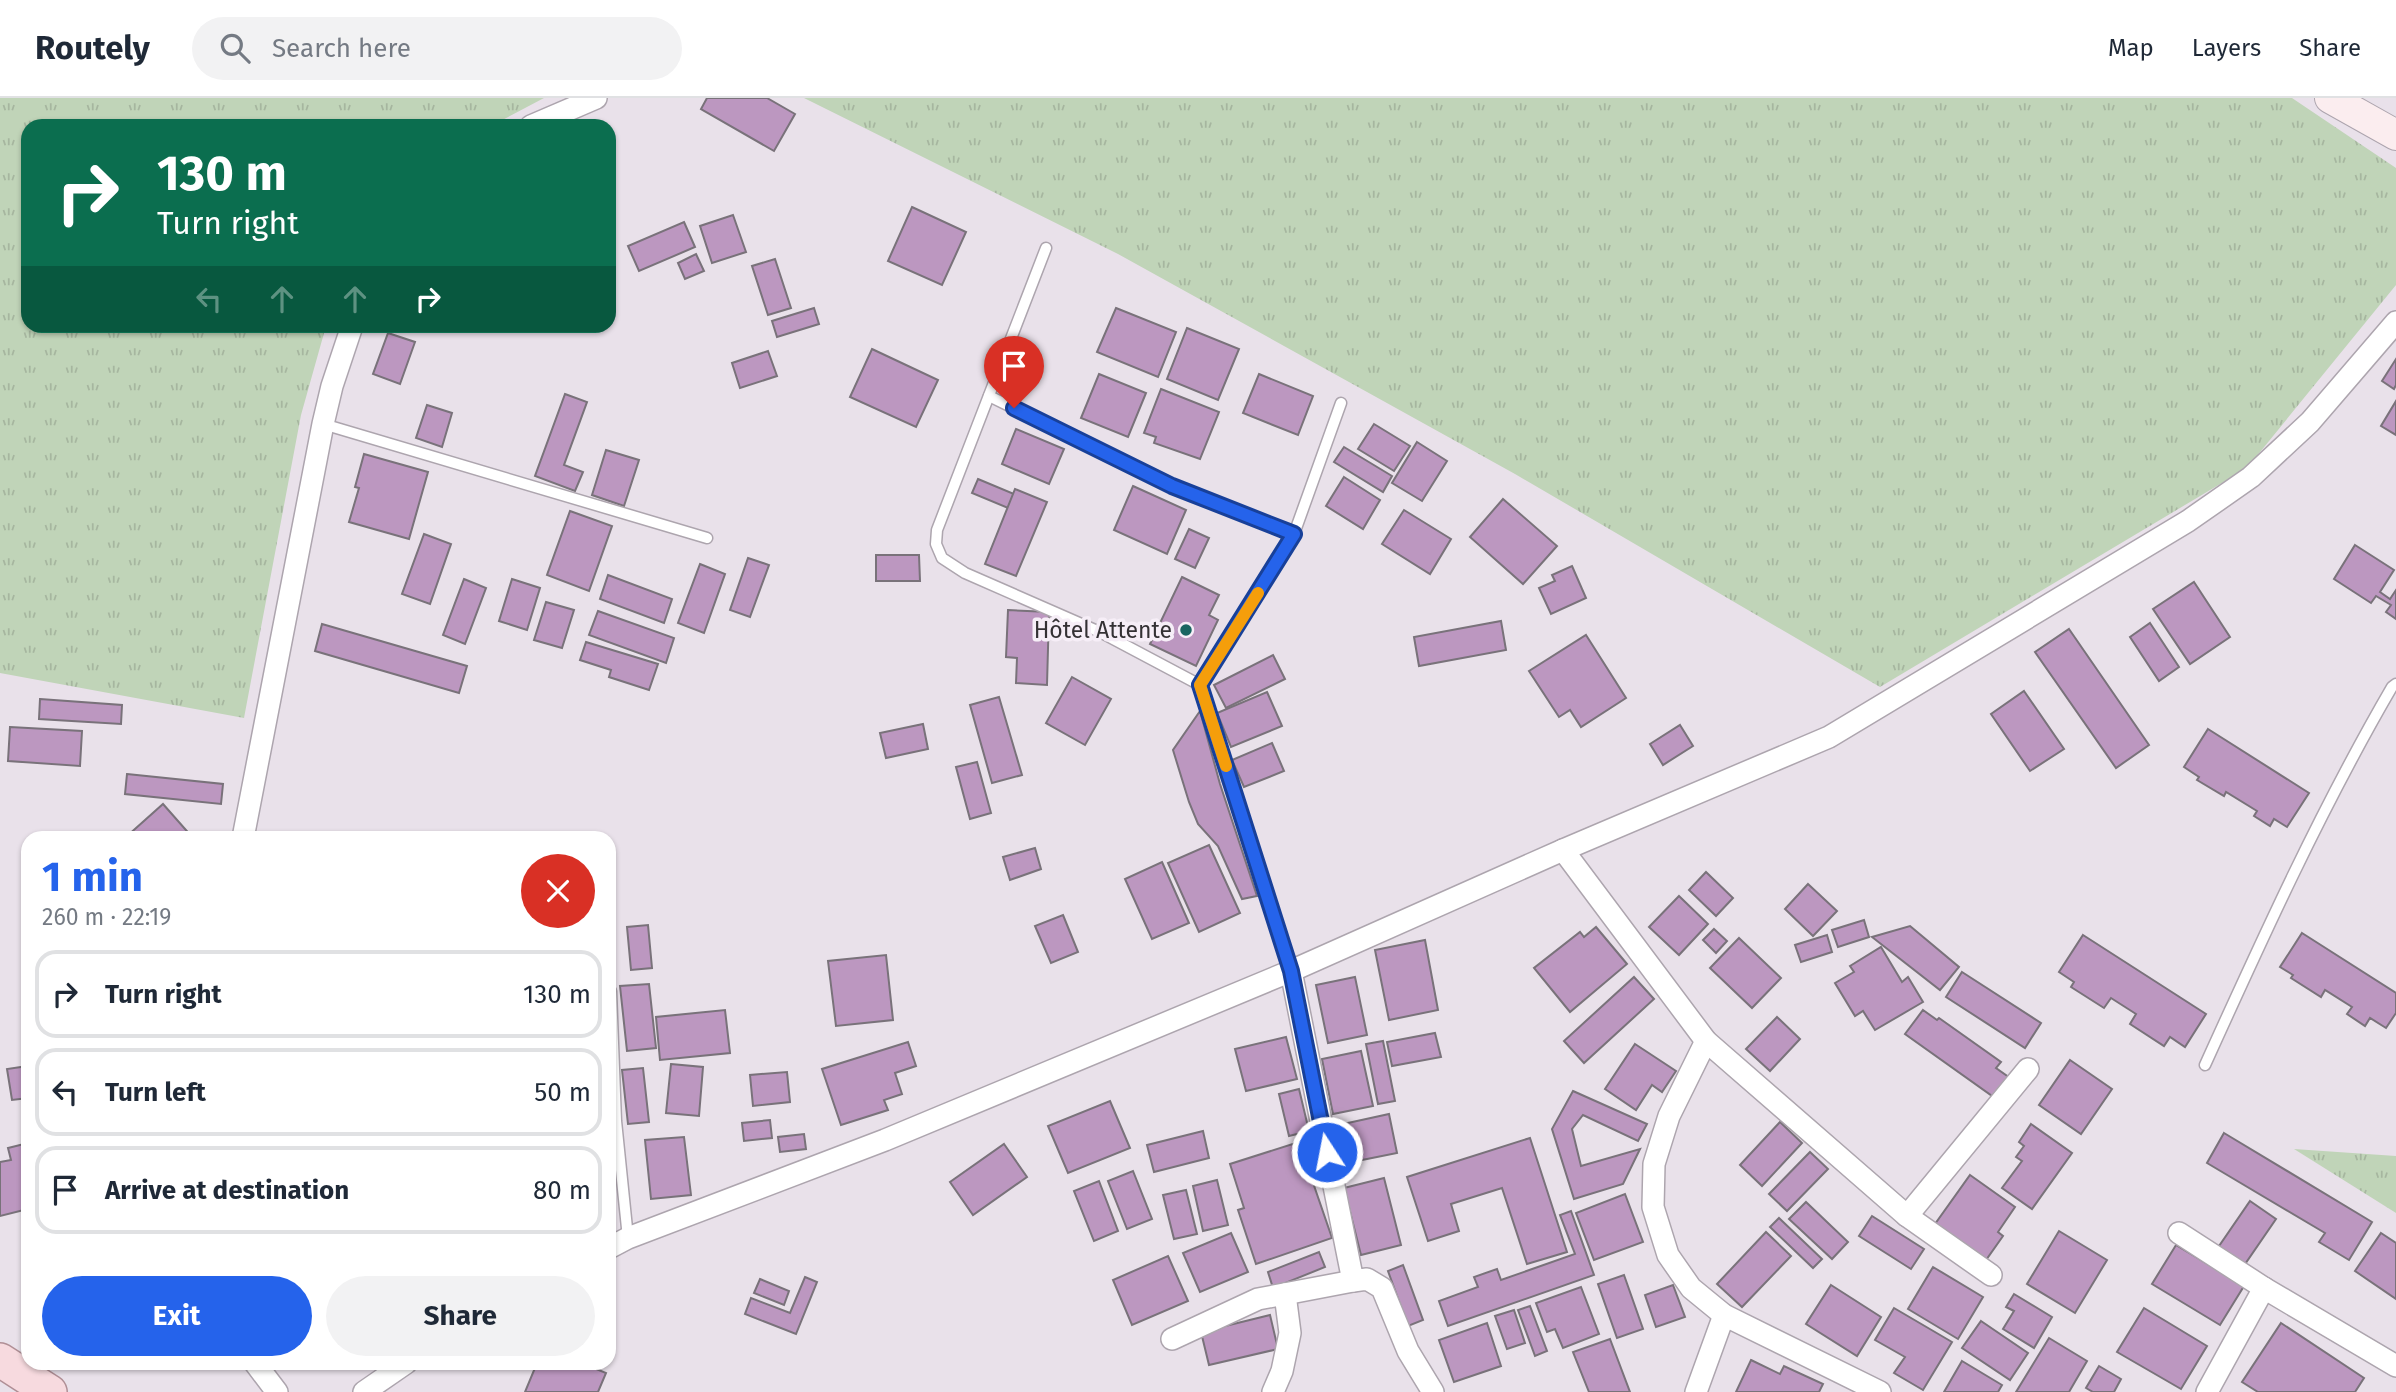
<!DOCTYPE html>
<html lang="en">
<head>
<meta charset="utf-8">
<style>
  body { margin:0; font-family:"Fira Sans",sans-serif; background:#f2f2f3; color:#1f2937; height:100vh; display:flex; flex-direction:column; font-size:26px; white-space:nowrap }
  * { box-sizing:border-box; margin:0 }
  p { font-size:23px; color:#747a83 }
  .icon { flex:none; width:38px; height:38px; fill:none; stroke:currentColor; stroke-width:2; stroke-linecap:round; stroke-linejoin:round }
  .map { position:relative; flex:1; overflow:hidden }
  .side { position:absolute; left:21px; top:733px; width:595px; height:539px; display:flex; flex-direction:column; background:#fff; border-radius:21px; box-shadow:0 2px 5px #0004 }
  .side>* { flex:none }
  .hud { position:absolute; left:21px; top:21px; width:595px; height:214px; border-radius:21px; box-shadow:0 2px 5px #0004; background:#0b6e4f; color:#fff; overflow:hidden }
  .pin { position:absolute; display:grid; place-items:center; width:60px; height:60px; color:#fff; margin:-72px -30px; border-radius:50% 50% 50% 0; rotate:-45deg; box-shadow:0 0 7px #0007 }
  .pin .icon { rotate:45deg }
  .me { position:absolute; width:77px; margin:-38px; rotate:349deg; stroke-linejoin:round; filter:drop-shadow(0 0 5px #0008) }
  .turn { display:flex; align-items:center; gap:24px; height:147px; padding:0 21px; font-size:32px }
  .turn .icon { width:91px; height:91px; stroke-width:2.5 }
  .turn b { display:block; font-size:49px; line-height:60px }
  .lanes { display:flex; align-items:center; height:66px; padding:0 21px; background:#0003; justify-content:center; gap:35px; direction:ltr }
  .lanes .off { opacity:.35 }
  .round { display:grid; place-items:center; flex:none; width:74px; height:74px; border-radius:37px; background:#f2f2f3 }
  .headline { display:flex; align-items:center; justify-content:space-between; height:119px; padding:0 21px }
  h1 { font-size:42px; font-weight:700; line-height:52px; color:#2563eb }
  .primary-button { display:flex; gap:14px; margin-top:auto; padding:14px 21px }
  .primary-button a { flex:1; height:80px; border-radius:42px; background:#2563eb; color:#fff; font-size:28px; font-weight:700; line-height:80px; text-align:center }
  .primary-button a+a { background:#f2f2f3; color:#1f2937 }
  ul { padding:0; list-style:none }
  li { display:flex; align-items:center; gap:21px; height:88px; margin:0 14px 10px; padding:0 7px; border:4px solid #e0e1e3; border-radius:21px }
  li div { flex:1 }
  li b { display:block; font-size:26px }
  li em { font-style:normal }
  header { display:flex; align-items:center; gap:42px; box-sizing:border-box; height:98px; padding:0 35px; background:#fff; border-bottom:2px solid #e0e1e3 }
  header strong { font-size:33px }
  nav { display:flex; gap:38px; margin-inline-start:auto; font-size:24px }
  .search { width:490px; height:63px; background:#f2f2f3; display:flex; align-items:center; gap:18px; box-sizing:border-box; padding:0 24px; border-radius:38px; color:#747a83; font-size:26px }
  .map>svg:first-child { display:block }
</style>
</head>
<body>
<header>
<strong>Routely</strong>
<div class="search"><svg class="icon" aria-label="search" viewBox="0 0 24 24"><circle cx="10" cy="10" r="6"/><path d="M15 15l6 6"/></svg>Search here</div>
<nav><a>Map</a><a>Layers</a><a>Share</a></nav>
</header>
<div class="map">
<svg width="2396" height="1294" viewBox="0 0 2396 1294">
  <defs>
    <pattern id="grass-tufts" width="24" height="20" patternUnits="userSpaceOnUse" patternTransform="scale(1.75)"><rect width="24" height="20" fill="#c0d4b8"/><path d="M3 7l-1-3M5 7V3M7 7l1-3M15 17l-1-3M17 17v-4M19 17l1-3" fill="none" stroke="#a6b69f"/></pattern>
  </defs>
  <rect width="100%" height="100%" fill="#e9e1ea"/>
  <g fill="url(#grass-tufts)">
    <polygon points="0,0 544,0 491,28 28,28 28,228 326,228 301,317 244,620 0,575"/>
    <polygon points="804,0 2292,0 2396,70 2396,187 2247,370 1880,589 1515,376 1118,156"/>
    <polygon points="2294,1051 2396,1058 2396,1115"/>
  </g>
  <g fill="#bc97c0" stroke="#79727a" stroke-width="2">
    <polygon points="707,0 767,0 795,16 774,53 701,11"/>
    <polygon points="912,109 966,134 942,187 888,163"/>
    <polygon points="733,117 746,154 712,165 700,128"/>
    <polygon points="684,124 695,149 639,173 628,148"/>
    <polygon points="696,156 704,173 685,181 678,165"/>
    <polygon points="775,161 791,210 768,217 752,168"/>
    <polygon points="814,210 819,226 777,239 772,223"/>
    <polygon points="1116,210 1176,234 1158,279 1097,254"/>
    <polygon points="1187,230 1239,251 1218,302 1167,281"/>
    <polygon points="388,235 415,244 400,286 373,276"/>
    <polygon points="872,251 938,282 916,329 850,299"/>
    <polygon points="768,253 777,278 740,290 732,265"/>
    <polygon points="2396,261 2396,287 2394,291 2382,283"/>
    <polygon points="1099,276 1146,295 1128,339 1081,320"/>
    <polygon points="1259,276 1313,298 1298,337 1243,315"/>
    <polygon points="1161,291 1219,314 1200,361 1154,345 1156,339 1144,335"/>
    <polygon points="565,296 587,304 564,367 583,374 575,393 535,378"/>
    <polygon points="2396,303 2396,337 2381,328"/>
    <polygon points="427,307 452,315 442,349 416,340"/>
    <polygon points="1374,326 1410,348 1394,373 1358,351"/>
    <polygon points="1016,331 1064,351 1049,386 1002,366"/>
    <polygon points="1417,344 1447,363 1422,403 1392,385"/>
    <polygon points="1344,349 1392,378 1383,394 1334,364"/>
    <polygon points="606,352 639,362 624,408 592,397"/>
    <polygon points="364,356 428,374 409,441 349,424 359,390 355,389"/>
    <polygon points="1344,379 1380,402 1363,431 1326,408"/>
    <polygon points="978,381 1014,396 1008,410 972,395"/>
    <polygon points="1133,388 1186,412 1167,456 1114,432"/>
    <polygon points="1015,391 1047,404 1016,478 985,466"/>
    <polygon points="1503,401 1557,448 1523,486 1470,439"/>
    <polygon points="1404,412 1451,441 1430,476 1382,446"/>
    <polygon points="570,413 612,428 589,493 547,477"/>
    <polygon points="1189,431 1209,440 1195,470 1175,461"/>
    <polygon points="424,436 451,446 430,506 402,496"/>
    <polygon points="2355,447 2394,472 2380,494 2390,501 2396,492 2396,521 2386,514 2391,507 2376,498 2371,505 2334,481"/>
    <polygon points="876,457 919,457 920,483 876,483"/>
    <polygon points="748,460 769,467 750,519 730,512"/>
    <polygon points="700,466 725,476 704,535 678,525"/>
    <polygon points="1572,468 1586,500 1551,516 1539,490 1555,483 1552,477"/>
    <polygon points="608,477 672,501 664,525 600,501"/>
    <polygon points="1182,479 1219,497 1209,517 1218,522 1196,568 1150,546"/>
    <polygon points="464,481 486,490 465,546 443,537"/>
    <polygon points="512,481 540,490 527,532 499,523"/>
    <polygon points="2194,484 2230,539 2190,566 2153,511"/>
    <polygon points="546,504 574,512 562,550 534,542"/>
    <polygon points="1008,512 1049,514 1047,587 1016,585 1017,560 1006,559"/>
    <polygon points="598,513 674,540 666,565 589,537"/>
    <polygon points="1501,523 1506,552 1419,568 1414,539"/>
    <polygon points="2150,525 2179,569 2159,583 2130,539"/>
    <polygon points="322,526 467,568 459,595 315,553"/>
    <polygon points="2069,531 2149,647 2116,670 2035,554"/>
    <polygon points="1586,537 1626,600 1581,629 1570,612 1559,619 1529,573"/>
    <polygon points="586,544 658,566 649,592 609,579 611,572 580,562"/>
    <polygon points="1273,557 1285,581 1226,610 1214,587"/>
    <polygon points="1072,579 1111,601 1085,647 1046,625"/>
    <polygon points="2024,593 2064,651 2030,673 1991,616"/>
    <polygon points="1267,594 1282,628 1231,649 1217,615"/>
    <polygon points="999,599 1022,677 992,685 970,607"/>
    <polygon points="40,601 122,607 121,626 39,621"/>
    <polygon points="1200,613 1220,686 1257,798 1242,801 1218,748 1198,726 1189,704 1173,652"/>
    <polygon points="923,626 928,651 886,660 880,635"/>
    <polygon points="1680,627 1693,648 1663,667 1650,646"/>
    <polygon points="10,629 82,633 80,668 8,663"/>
    <polygon points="2208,631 2309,695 2287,729 2274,721 2270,728 2254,718 2257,713 2226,694 2224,698 2197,682 2199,679 2184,669"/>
    <polygon points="1272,645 1284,673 1244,689 1232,662"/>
    <polygon points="977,664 991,715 970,721 956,669"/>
    <polygon points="127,676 223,686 221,706 125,696"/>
    <polygon points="163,706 193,740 128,740 126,739"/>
    <polygon points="1209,747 1240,815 1199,834 1168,765"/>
    <polygon points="1035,750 1041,771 1010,782 1003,759"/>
    <polygon points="1162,764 1189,825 1152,841 1125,781"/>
    <polygon points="1706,774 1733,800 1716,818 1689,792"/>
    <polygon points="1808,786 1837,813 1813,838 1785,811"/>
    <polygon points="1679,798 1708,826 1679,857 1649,829"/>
    <polygon points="1063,817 1078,854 1051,865 1035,828"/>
    <polygon points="1864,822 1869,839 1838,849 1832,832"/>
    <polygon points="648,827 652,870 631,872 627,829"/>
    <polygon points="1910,828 1959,869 1940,892 1872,839"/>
    <polygon points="1596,829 1627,866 1570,914 1534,870 1580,834 1584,839"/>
    <polygon points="1714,831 1727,843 1716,855 1703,842"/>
    <polygon points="2302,835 2396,895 2396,915 2386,930 2370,920 2365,928 2347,916 2352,909 2325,892 2321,899 2291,880 2293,877 2280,869"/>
    <polygon points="1827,837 1832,854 1801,864 1795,847"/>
    <polygon points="2083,837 2206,916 2185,949 2170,939 2164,948 2130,926 2136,916 2111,900 2104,910 2071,889 2074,884 2059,874"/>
    <polygon points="1739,840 1781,880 1752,910 1710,870"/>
    <polygon points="1425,842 1438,912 1389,922 1375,852"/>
    <polygon points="1881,849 1902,884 1908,879 1923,904 1875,932 1863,913 1855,918 1835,885 1854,874 1850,868"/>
    <polygon points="886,857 893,922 836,928 828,863"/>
    <polygon points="1962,874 2041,925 2025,950 1946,899"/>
    <polygon points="1355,879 1367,937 1328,945 1316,887"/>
    <polygon points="1634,879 1654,901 1584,965 1564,943"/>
    <polygon points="649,886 656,950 627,953 620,888"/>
    <polygon points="725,912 730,955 660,962 656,919"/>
    <polygon points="1923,912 1937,922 1939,920 2001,964 1996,970 2010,980 1995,1000 1905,936"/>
    <polygon points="1777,919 1800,941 1770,973 1746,951"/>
    <polygon points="1435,935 1441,959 1392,968 1387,944"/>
    <polygon points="1286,939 1297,981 1246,993 1235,951"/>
    <polygon points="1383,943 1395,1003 1378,1006 1366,946"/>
    <polygon points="908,944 916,968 895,975 902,996 884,1002 888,1012 841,1027 822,971"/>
    <polygon points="1635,946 1676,973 1662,994 1652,987 1636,1012 1605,991"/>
    <polygon points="1361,953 1373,1008 1333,1016 1322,961"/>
    <polygon points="2070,962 2112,991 2081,1036 2039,1007"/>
    <polygon points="671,966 703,969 699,1018 666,1015"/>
    <polygon points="28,968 28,1000 12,1002 7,971"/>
    <polygon points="643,970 649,1024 628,1026 622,972"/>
    <polygon points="787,974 790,1004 753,1008 750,977"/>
    <polygon points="1299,991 1309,1033 1289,1038 1279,996"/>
    <polygon points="1573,993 1647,1026 1638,1043 1583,1017 1572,1031 1581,1068 1640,1051 1623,1086 1574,1101 1552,1031"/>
    <polygon points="1110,1003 1130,1050 1068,1075 1048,1028"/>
    <polygon points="1389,1016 1397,1055 1342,1066 1334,1028"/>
    <polygon points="612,1019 617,1066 609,1067 609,1020"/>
    <polygon points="770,1022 772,1040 744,1043 742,1025"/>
    <polygon points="1780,1024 1802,1045 1762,1088 1740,1067"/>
    <polygon points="2031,1026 2072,1055 2032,1111 2002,1090 2022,1063 2016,1059 2024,1048 2019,1044"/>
    <polygon points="1203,1033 1209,1060 1154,1074 1147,1047"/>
    <polygon points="2224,1035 2372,1124 2349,1162 2319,1144 2325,1135 2207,1065"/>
    <polygon points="804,1036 806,1051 780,1054 778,1039"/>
    <polygon points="684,1039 691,1097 651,1101 645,1042"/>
    <polygon points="1530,1040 1567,1154 1527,1166 1502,1090 1451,1106 1459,1133 1428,1143 1407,1079"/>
    <polygon points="1299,1044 1332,1140 1256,1166 1238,1112 1244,1110 1230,1066"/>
    <polygon points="28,1045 28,1111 0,1118 0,1064 11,1062 8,1050"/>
    <polygon points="1004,1046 1027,1079 973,1117 950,1084"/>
    <polygon points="1810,1054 1828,1071 1787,1113 1769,1096"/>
    <polygon points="1133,1073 1152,1121 1127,1131 1108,1083"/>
    <polygon points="1970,1077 2015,1109 1998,1134 2003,1138 1986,1162 1935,1126"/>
    <polygon points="1384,1080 1401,1147 1361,1157 1344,1090"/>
    <polygon points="1217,1082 1228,1127 1203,1133 1193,1088"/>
    <polygon points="1099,1083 1118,1133 1094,1143 1074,1093"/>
    <polygon points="1186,1092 1197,1136 1174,1141 1163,1097"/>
    <polygon points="1625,1096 1643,1144 1594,1162 1576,1115"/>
    <polygon points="2250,1103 2276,1121 2243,1169 2217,1151"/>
    <polygon points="1806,1104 1848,1144 1832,1161 1789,1121"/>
    <polygon points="1571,1113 1594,1177 1448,1228 1439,1203 1478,1189 1474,1179 1497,1171 1501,1182 1575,1156 1560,1117"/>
    <polygon points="1872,1118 1924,1151 1911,1171 1859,1138"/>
    <polygon points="1779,1120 1822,1161 1813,1170 1770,1129"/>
    <polygon points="2059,1133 2107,1162 2075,1215 2027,1186"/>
    <polygon points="1766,1134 1791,1158 1742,1209 1717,1186"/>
    <polygon points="1231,1135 1248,1174 1200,1194 1183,1155"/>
    <polygon points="2381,1135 2396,1145 2396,1201 2355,1173"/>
    <polygon points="2176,1147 2244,1188 2220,1227 2152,1186"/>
    <polygon points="1319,1154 1325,1169 1273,1190 1268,1174"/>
    <polygon points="1168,1158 1188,1203 1132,1227 1113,1182"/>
    <polygon points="1403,1167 1423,1222 1408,1228 1388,1173"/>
    <polygon points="1933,1169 1983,1199 1958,1241 1908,1211"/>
    <polygon points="1624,1177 1643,1231 1617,1240 1598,1186"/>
    <polygon points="805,1179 817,1184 796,1236 745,1216 751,1200 790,1215"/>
    <polygon points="760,1181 789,1193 784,1207 754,1195"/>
    <polygon points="1673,1187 1685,1219 1656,1229 1645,1197"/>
    <polygon points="1831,1187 1881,1219 1857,1258 1806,1226"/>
    <polygon points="1581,1189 1599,1236 1563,1250 1555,1231 1547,1234 1536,1205"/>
    <polygon points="2014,1196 2052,1219 2034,1250 2003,1231 2014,1213 2006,1209"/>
    <polygon points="1530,1208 1547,1253 1535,1258 1518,1212"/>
    <polygon points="1894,1210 1952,1244 1923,1292 1894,1275 1905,1259 1875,1242"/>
    <polygon points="2144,1210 2207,1248 2181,1291 2117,1254"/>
    <polygon points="1514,1212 1525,1245 1507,1251 1495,1218"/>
    <polygon points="1270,1217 1278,1251 1209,1267 1201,1234"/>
    <polygon points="1981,1223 2028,1255 2010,1282 1962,1250"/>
    <polygon points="1487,1225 1501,1268 1454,1284 1439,1242"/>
    <polygon points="2281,1225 2364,1280 2355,1294 2258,1294 2242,1284"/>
    <polygon points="2049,1240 2087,1263 2069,1294 2016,1294"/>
    <polygon points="1610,1241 1630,1294 1589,1294 1573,1254"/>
    <polygon points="1751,1262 1780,1276 1784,1268 1823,1286 1819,1294 1736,1294"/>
    <polygon points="1962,1263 2002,1287 1998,1294 1944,1294"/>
    <polygon points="537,1265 582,1265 606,1275 598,1294 525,1294"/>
    <polygon points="2099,1268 2121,1281 2114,1294 2093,1294 2086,1290"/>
  </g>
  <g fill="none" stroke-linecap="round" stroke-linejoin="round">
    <defs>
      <g id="lane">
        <polyline points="1046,150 937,432 936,446 942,460 965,475 1102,535 1200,587"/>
        <polyline points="989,298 1172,388 1294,436"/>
        <polyline points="323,326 707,440"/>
        <polyline points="1291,873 1200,587 1294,436 1341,305"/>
        <polyline points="611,893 616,1023 628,1140"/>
        <path d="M2205,967C2263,839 2321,711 2392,589L2396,586"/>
      </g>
      <g id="street">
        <polyline points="531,28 596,0"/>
        <polyline points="243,740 323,326 332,288 352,228"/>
        <polyline points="1563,752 1706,943 1907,1118 1991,1177"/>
        <polyline points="1291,873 1353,1183 1367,1181 1382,1190 1408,1253 1433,1294"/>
        <polyline points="1706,943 1669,1018 1654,1066 1653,1109 1668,1157 1691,1190 1724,1217 1880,1294"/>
        <polyline points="1907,1118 2028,971"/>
        <polyline points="2179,1135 2264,1190 2396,1268"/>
        <polyline points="609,1150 628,1140 885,1042 1291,873 1563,752 1829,639 2188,423 2251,379 2310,324 2396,224"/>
        <polyline points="1172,1241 1258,1201 1353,1183"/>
        <polyline points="255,1265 277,1294"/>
        <polyline points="364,1294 406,1265"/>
        <polyline points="1273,1294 1282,1273 1290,1235 1285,1196"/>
        <polyline points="1696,1294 1724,1217"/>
        <polyline points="2207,1294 2264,1190"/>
      </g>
      <polyline id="secondary" points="2330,0 2396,37"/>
      <polyline id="primary" points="0,1262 50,1294"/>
    </defs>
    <use href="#lane" stroke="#ada5ae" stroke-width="13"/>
    <use href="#street" stroke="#ada5ae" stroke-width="24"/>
    <use href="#secondary" stroke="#ada5ae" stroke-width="32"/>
    <use href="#primary" stroke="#b08f96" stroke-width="36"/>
    <use href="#lane" stroke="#fff" stroke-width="10"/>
    <use href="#street" stroke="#fff" stroke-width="21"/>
    <use href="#secondary" stroke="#fbedef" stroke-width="30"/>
    <use href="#primary" stroke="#f7dadf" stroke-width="33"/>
  </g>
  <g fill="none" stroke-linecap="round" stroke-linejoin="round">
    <defs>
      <polyline id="route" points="1014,310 1172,388 1294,436 1200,587 1291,873 1327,1054"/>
    </defs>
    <use href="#route" stroke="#184099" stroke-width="18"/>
    <use href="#route" stroke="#2563eb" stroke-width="12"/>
    <polyline stroke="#f59e0b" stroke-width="12" points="1226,668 1200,587 1258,495"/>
  </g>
  <circle fill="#196561" stroke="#f6eef7" stroke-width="2.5" cx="1186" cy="532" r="7"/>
  <g text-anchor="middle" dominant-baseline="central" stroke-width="7" stroke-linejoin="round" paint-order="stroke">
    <g font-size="23" fill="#343134" stroke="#f6eef7" text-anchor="end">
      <text x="1172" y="532">Hôtel Attente</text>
    </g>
  </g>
</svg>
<div class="pin" style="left:1014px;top:310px;background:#d93025"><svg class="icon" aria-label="arrive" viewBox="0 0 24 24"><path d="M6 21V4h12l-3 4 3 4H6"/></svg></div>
<svg class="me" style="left:1327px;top:1054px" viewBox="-20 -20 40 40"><circle r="17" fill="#2563eb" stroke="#fff" stroke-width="3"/><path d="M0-11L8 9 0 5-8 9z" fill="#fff"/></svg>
<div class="hud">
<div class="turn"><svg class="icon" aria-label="right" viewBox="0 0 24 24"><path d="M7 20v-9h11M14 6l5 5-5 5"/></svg><div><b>130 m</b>Turn right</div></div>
<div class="lanes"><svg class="icon off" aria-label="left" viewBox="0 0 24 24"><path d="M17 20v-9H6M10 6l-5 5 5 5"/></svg><svg class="icon off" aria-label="ahead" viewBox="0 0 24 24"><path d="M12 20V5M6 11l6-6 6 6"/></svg><svg class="icon off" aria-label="ahead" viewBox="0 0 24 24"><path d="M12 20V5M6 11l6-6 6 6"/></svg><svg class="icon" aria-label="right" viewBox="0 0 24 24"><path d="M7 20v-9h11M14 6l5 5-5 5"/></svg></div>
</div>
<section class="side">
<div class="headline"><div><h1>1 min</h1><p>260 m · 22:19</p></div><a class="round" style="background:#d93025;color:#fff"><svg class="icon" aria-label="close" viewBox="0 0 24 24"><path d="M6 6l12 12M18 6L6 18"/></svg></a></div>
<ul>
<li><svg class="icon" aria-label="right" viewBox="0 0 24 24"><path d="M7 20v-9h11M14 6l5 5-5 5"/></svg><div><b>Turn right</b></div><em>130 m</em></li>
<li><svg class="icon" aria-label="left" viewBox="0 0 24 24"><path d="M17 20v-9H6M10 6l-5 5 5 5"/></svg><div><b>Turn left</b></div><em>50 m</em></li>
<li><svg class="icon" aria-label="arrive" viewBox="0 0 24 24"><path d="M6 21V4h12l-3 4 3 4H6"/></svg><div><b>Arrive at destination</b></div><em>80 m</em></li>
</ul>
<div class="primary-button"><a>Exit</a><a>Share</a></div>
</section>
</div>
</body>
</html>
